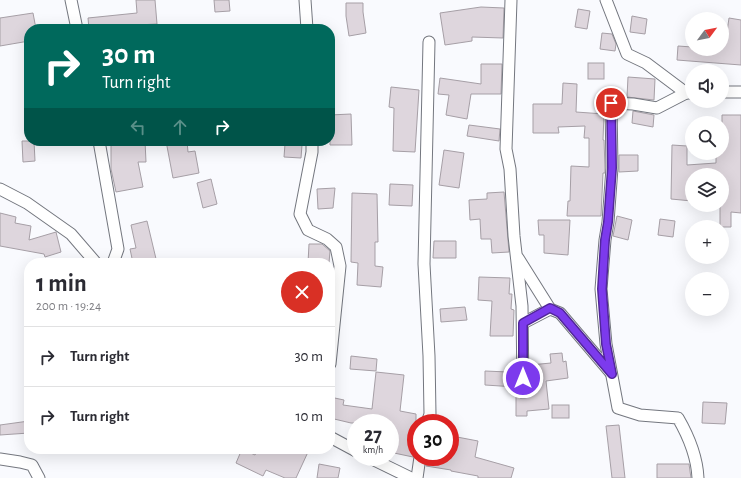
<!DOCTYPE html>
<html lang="en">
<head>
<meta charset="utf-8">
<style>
  body { margin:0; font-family:"Alegreya Sans",sans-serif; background:#f2f2f3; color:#2b2b33; height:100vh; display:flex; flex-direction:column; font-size:15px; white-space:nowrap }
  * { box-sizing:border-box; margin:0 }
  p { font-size:13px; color:#7c7c81 }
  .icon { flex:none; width:22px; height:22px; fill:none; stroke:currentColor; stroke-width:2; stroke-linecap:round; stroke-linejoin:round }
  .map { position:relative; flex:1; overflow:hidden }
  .panel { position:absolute; left:24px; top:258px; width:311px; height:196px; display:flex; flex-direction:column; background:#fff; border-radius:16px; box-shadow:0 4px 16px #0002 }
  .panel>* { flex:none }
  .top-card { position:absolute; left:24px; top:24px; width:311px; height:122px; border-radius:16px; box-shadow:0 4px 16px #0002; background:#00695c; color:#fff; overflow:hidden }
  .needle { width:26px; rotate:58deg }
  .tools { position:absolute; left:685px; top:12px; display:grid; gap:8px }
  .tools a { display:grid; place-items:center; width:44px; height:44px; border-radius:50%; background:#fff; box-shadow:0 4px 16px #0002; font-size:20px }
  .speed { position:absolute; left:347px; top:414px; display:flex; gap:8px; font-size:20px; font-weight:700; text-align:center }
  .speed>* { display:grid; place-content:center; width:52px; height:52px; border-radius:50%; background:#fff; box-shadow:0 4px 16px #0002; line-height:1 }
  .speed small { font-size:10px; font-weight:400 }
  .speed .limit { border:6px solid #d22; background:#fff; color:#111 }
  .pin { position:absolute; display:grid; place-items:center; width:34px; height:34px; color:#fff; margin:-17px; border:2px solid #fff; border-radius:50%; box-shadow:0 1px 4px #0007 }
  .me { position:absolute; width:44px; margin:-22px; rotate:0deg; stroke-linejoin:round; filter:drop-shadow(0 0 3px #0008) }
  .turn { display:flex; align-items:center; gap:14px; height:84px; padding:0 12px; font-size:18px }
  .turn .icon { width:52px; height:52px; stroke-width:2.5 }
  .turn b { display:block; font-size:28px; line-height:34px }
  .lanes { display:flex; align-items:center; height:38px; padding:0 12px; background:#0003; justify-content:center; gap:20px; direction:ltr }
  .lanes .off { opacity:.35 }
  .round { display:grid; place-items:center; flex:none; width:42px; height:42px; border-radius:21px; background:#f2f2f3 }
  .headline { display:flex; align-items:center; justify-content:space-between; height:68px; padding:0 12px }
  h1 { font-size:24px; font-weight:700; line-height:30px }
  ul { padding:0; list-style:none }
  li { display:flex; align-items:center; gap:12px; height:60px; padding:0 12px; border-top:1px solid #e1e1e2 }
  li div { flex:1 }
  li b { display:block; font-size:15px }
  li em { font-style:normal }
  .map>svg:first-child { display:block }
</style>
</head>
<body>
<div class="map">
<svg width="741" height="478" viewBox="0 0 741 478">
  <rect width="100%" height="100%" fill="#f9fafe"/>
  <g fill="#ded6dd" stroke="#a69fa6">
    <polygon points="136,0 155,0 157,24 118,26 118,29 89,29 88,18 137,13"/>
    <polygon points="214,0 229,0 230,11 215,12"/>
    <polygon points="346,3 363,3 363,12 366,33 349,36 346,16"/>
    <polygon points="481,7 504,8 503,38 472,37 472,41 445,45 440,13"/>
    <polygon points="578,9 590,11 587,29 575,27"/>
    <polygon points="33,13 36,29 29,29 29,41 0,46 0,18"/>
    <polygon points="632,16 647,19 645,34 630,32"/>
    <polygon points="729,18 741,20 741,65 677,60 678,46 692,47 692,49 722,49 722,32 727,32"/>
    <polygon points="602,33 612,34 616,44 615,51 600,49"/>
    <rect x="588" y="63" width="16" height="16"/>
    <polygon points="481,64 502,64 501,94 471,94 467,119 446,115 449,95 438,94 440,78 481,84"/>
    <polygon points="628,77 655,79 654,100 627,97"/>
    <polygon points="563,83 577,84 576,112 604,114 603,140 604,140 605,168 605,173 603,173 601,216 567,216 568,201 570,201 571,166 589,167 589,138 584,138 585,126 558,127 559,133 533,133 533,104 562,104"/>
    <polygon points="391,87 419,90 415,152 393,151 394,108 389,107"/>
    <polygon points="633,111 654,115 653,127 632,123"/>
    <polygon points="351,114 352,145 330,145 330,115"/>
    <polygon points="722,115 741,115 741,213 731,212 731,227 720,227 720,205 722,205 722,175 692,175 692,201 671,199 672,145 687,146 687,165 716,163 716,153 722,153"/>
    <polygon points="469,125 500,129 499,141 467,136"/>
    <polygon points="22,141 34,141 35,161 23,162"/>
    <polygon points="111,141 145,141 146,162 138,162 143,187 116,192 111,169"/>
    <polygon points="166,141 187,141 188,152 195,151 199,173 173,178"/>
    <polygon points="285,144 302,145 301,158 284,157"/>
    <polygon points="444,150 464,153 459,188 439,185"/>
    <polygon points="619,155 638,155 638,171 619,172"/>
    <polygon points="211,179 217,204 203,208 197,183"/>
    <polygon points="390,184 413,185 412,206 389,205"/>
    <polygon points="335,188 333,208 318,209 317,189"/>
    <polygon points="504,192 509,252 492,253 491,239 481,239 480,219 470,220 469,200 487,199 487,193"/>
    <polygon points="352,193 377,194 378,242 375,242 375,266 383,267 381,287 357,285 358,263 351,262"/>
    <polygon points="0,213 16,217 15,223 31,226 29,240 56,232 61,252 45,257 44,254 0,246"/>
    <polygon points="617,216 632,220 628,240 613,236"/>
    <polygon points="660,219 675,221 673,237 658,235"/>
    <polygon points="538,220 570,220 568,255 544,253 544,235 539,235"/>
    <polygon points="147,221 157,263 133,263 130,249 136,248 131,225"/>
    <polygon points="434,241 456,241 456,258 433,258"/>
    <polygon points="309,244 322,244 330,251 329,263 308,263"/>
    <polygon points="479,277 510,278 509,294 512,294 511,309 514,310 513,336 490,336 492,301 478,300"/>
    <polygon points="465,307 467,320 441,322 440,309"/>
    <polygon points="562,353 563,362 566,361 568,378 546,381 549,409 527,411 527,416 516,416 516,387 485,385 485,371 508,372 508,367 516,366 517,395 520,398 526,398 529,396 530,392 530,365 551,363 550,354"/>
    <polygon points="351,356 377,359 376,371 350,369"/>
    <polygon points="376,372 404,375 400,411 416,414 416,442 413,457 394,453 396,441 390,440 390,423 351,423 330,418 330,397 344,400 343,405 372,409"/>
    <polygon points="703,402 727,403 725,424 702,423"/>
    <rect x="552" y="405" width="17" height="13"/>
    <polygon points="29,421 29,433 0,435 0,425"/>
    <polygon points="619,425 625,478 612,478 606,426"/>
    <polygon points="457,437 478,441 475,457 514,468 511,478 478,478 478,476 451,471 451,470 426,466 427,457 450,457 450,440 457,441"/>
    <polygon points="242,449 255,455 258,449 301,449 308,452 296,478 285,478 266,470 263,476 236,463"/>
    <polygon points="319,464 340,468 338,478 317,478"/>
    <polygon points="657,464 689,464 691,478 657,478"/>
  </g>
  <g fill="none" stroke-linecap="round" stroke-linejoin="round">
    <defs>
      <g id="minor">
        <polyline points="71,0 77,29"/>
        <polyline points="305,0 307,29"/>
        <polyline points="511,0 506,149 510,169 514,236 522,306 523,392"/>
        <polyline points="606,0 627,54 646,63 686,93 691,93"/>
        <polyline points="722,92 741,92"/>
        <path d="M686,93L657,108L633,104L611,103L612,168L608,222L605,240L601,289L606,344L618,408L640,415L678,418C689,437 697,456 698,478"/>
        <polyline points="99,141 118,249 113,263"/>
        <polyline points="312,141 312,152 300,214 308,230 327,239 336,247 340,266 330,364"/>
        <polyline points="0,189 27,203 71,234 96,263"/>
        <polyline points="518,258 550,309"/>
        <polyline points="523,323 550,309 560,313 611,373"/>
        <polyline points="427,423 430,414 429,356 424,264 429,42"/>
        <polyline points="330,437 356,451"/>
        <polyline points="368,457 411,478"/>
        <polyline points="0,459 20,462 32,465 39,478"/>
        <polyline points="417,478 420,457"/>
      </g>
    </defs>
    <use href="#minor" stroke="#74777f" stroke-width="13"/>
    <use href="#minor" stroke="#fff" stroke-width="11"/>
  </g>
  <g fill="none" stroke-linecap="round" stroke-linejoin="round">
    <defs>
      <polyline id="route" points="523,378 523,323 550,308 560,313 612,374 606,344 602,289 605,240 608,222 612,168 611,103"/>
    </defs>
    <use href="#route" stroke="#51269a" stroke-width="10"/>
    <use href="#route" stroke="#7c3aed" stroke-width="7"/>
  </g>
</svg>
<div class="tools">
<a><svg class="needle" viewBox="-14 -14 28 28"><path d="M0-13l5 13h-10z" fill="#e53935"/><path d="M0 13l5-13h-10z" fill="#7c7c81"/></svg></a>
<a><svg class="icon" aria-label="sound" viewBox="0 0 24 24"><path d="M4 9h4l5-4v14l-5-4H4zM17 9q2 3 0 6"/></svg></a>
<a><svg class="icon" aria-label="search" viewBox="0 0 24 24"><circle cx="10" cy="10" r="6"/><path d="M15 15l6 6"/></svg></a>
<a><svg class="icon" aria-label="layers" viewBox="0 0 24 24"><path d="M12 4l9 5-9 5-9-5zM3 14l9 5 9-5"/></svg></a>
<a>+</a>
<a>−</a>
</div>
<div class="speed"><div>27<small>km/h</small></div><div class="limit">30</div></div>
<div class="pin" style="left:611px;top:103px;background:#d93025"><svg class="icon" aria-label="arrive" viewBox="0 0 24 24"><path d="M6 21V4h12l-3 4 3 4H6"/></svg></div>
<svg class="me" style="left:523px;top:378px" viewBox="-20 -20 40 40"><circle r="17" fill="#7c3aed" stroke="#fff" stroke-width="3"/><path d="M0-11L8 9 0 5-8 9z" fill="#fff"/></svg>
<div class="top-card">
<div class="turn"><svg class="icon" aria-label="right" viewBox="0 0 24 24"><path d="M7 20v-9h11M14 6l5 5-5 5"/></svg><div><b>30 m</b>Turn right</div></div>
<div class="lanes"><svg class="icon off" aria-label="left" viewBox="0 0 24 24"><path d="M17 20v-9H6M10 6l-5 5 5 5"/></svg><svg class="icon off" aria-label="ahead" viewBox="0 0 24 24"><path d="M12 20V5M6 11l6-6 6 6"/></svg><svg class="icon" aria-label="right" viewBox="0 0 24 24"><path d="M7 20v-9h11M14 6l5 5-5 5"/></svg></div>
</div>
<section class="panel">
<div class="headline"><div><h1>1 min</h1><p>200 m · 19:24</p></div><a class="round" style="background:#d93025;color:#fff"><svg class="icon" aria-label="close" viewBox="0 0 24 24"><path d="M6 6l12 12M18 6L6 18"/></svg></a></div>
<ul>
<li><svg class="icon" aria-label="right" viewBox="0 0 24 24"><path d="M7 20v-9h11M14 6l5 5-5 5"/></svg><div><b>Turn right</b></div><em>30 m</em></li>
<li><svg class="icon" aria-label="right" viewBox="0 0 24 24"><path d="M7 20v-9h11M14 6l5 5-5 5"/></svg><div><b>Turn right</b></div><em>10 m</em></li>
</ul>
</section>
</div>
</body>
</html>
